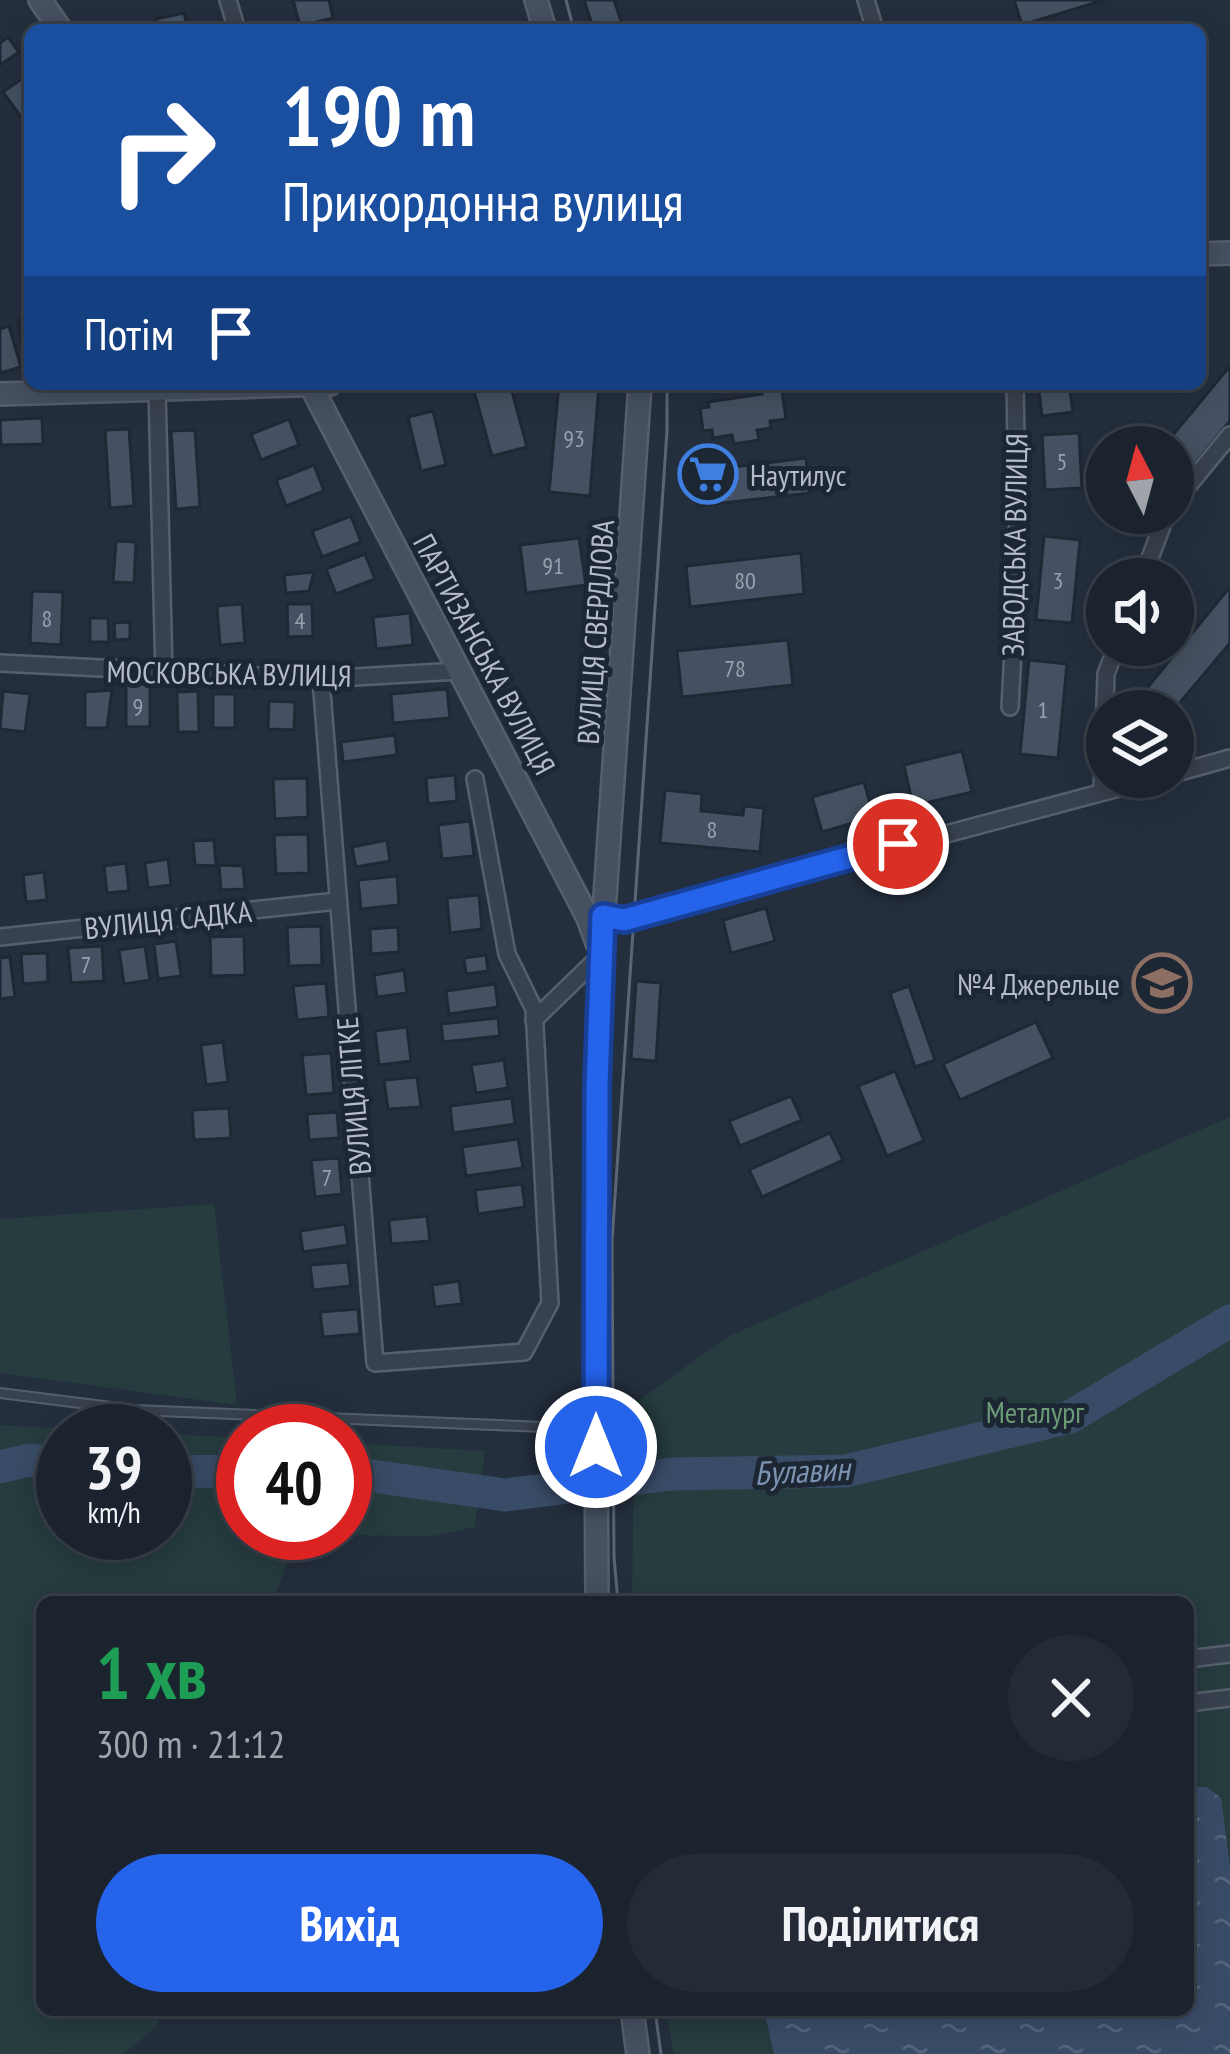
<!DOCTYPE html>
<html lang="uk">
<head>
<meta charset="utf-8">
<style>
  body { margin:0; font-family:"PT Sans Narrow",sans-serif; background:#242b36; color:#f1f3f6; height:100vh; display:flex; flex-direction:column; font-size:45px; white-space:nowrap }
  * { box-sizing:border-box; margin:0 }
  p { font-size:39px; color:#a0a4aa }
  .icon { flex:none; width:66px; height:66px; fill:none; stroke:currentColor; stroke-width:2; stroke-linecap:round; stroke-linejoin:round }
  .map { position:relative; flex:1; overflow:hidden }
  .drawer { position:absolute; left:36px; top:1596px; width:1158px; height:420px; display:flex; flex-direction:column; background:#1b232e; border-radius:18px; box-shadow:0 6px 30px #0003,0 0 0 3px #39404a }
  .drawer>* { flex:none }
  .hud { position:absolute; left:24px; top:24px; width:1182px; height:366px; border-radius:18px; box-shadow:0 6px 30px #0003,0 0 0 3px #39404a; background:#1a4fa0; color:#fff; overflow:hidden }
  .needle { width:78px; rotate:354deg }
  .controls { position:absolute; left:1086px; top:426px; display:grid; gap:24px }
  .controls a { display:grid; place-items:center; width:108px; height:108px; border-radius:50%; background:#1b232e; box-shadow:0 6px 30px #0003,0 0 0 3px #39404a; font-size:60px }
  .speed { position:absolute; left:36px; top:1404px; display:flex; gap:24px; font-size:60px; font-weight:700; text-align:center }
  .speed>* { display:grid; place-content:center; width:156px; height:156px; border-radius:50%; background:#1b232e; box-shadow:0 6px 30px #0003,0 0 0 3px #39404a; line-height:1 }
  .speed small { font-size:30px; font-weight:400 }
  .speed .limit { border:18px solid #d22; background:#fff; color:#111 }
  .pin { position:absolute; display:grid; place-items:center; width:102px; height:102px; color:#fff; margin:-51px; border:6px solid #fff; border-radius:50%; box-shadow:0 3px 12px #0007 }
  .me { position:absolute; width:132px; margin:-66px; rotate:0deg; stroke-linejoin:round; filter:drop-shadow(0 0 9px #0008) }
  .turn { display:flex; align-items:center; gap:42px; height:252px; padding:0 60px; font-size:54px }
  .turn .icon { width:156px; height:156px; stroke-width:2.5 }
  .turn b { display:block; font-size:84px; line-height:102px }
  .then { display:flex; align-items:center; height:114px; padding:0 60px; background:#0003; gap:24px; font-size:45px }
  .round { display:grid; place-items:center; flex:none; width:126px; height:126px; border-radius:63px; background:#242b36 }
  .head { display:flex; align-items:center; justify-content:space-between; height:204px; padding:0 60px }
  h1 { font-size:72px; font-weight:600; line-height:90px; color:#1e9e55 }
  .button { display:flex; gap:24px; margin-top:auto; padding:24px 60px }
  .button a { flex:1; height:138px; border-radius:72px; background:#2563eb; color:#fff; font-size:48px; font-weight:600; line-height:138px; text-align:center }
  .button a+a { background:#242b36; color:#f1f3f6 }
  .map>svg:first-child { display:block }
</style>
</head>
<body>
<div class="map">
<svg width="1230" height="2054" viewBox="0 0 1230 2054">
  <defs>
    <pattern id="water-ripples" width="26" height="14" patternUnits="userSpaceOnUse" patternTransform="scale(3)"><rect width="26" height="14" fill="#394c67"/><path d="M2 4q2-2 4 0t4 0M15 11q2-2 4 0t4 0" fill="none" stroke="#53647b"/></pattern>
  </defs>
  <rect width="100%" height="100%" fill="#242f3e"/>
  <g fill="#263c3f">
    <polygon points="1230,1117 1230,2054 673,2054 667,2010 1188,2010 1188,1602 632,1602 635,1403 729,1336"/>
    <polygon points="214,1204 237,1405 0,1373 0,1219"/>
    <polygon points="0,1425 113,1431 63,1431 63,1533 165,1533 165,1434 243,1438 243,1533 345,1533 345,1443 485,1451 475,1527 433,1536 335,1535 291,1553 276,1594 283,1602 42,1602 42,2010 157,2010 158,2025 123,2054 0,2054"/>
  </g>
  <polygon fill="url(#water-ripples)" points="1188,1787 1207,1787 1221,1798 1230,1867 1230,2054 774,2054 764,2010 1188,2010"/>
  <g fill="none" stroke-linecap="round" stroke-linejoin="round">
    <g stroke="#394c67" stroke-width="33">
      <polyline points="0,1467 29,1460 63,1464"/>
      <polyline points="165,1472 243,1471"/>
      <polyline points="345,1472 505,1495 672,1474 846,1471 1070,1417 1230,1321"/>
    </g>
  </g>
  <g fill="#455162" stroke="#1f2835" stroke-width="3">
    <polygon points="293,0 329,0 333,18 300,26"/>
    <polygon points="584,0 614,0 624,30 594,30"/>
    <polygon points="1014,0 1104,0 1022,25"/>
    <polygon points="184,13 188,30 159,30 156,19"/>
    <polygon points="8,37 19,52 0,65 0,43"/>
    <polygon points="30,73 30,117 24,121 3,92"/>
    <polygon points="30,318 30,362 24,362 19,320"/>
    <polygon points="9,326 21,367 0,373 0,329"/>
    <polygon points="1230,366 1230,421 1174,489 1173,447 1163,447"/>
    <polygon points="472,384 510,384 527,447 492,456"/>
    <polygon points="559,384 599,384 590,496 549,492"/>
    <polygon points="781,384 786,419 770,421 771,428 757,430 759,440 734,444 732,435 713,438 712,430 703,431 700,408 709,407 708,402 762,394 760,386"/>
    <polygon points="1038,384 1069,384 1073,412 1042,416"/>
    <polygon points="433,411 446,465 421,471 408,417"/>
    <polygon points="42,418 43,444 1,445 0,420"/>
    <polygon points="289,419 299,445 261,460 251,434"/>
    <polygon points="129,429 134,506 110,508 105,430"/>
    <polygon points="195,430 200,507 176,509 171,431"/>
    <polygon points="1079,433 1082,488 1045,490 1042,435"/>
    <polygon points="806,458 810,493 698,506 693,472"/>
    <polygon points="314,465 324,491 286,506 276,480"/>
    <polygon points="351,516 361,542 322,557 312,531"/>
    <polygon points="1044,536 1080,540 1072,623 1036,620"/>
    <polygon points="579,538 586,585 526,593 520,545"/>
    <polygon points="116,541 136,542 134,583 113,582"/>
    <polygon points="801,553 804,594 690,607 686,566"/>
    <polygon points="365,554 375,579 336,594 326,569"/>
    <polygon points="314,572 309,591 286,593 284,575"/>
    <polygon points="1230,587 1230,643 1173,711 1128,711"/>
    <polygon points="32,591 63,592 61,645 30,643"/>
    <polygon points="242,604 245,643 220,645 217,606"/>
    <polygon points="287,604 312,604 313,636 288,637"/>
    <polygon points="410,613 413,645 376,649 373,617"/>
    <polygon points="90,618 108,618 109,642 90,642"/>
    <polygon points="130,622 130,639 115,640 114,623"/>
    <polygon points="788,640 793,685 682,697 677,651"/>
    <polygon points="1029,660 1067,664 1058,758 1020,754"/>
    <rect x="126" y="684" width="24" height="43"/>
    <polygon points="447,689 450,718 393,723 391,694"/>
    <polygon points="112,690 107,728 85,728 85,692"/>
    <polygon points="3,691 30,694 25,732 0,729"/>
    <polygon points="198,691 199,732 178,732 177,692"/>
    <rect x="213" y="694" width="22" height="34"/>
    <polygon points="269,701 295,702 294,730 268,729"/>
    <polygon points="395,735 397,755 343,762 341,742"/>
    <polygon points="962,751 972,792 913,806 904,765"/>
    <polygon points="455,775 457,801 428,804 426,778"/>
    <polygon points="307,778 308,817 275,819 273,779"/>
    <polygon points="864,782 874,817 822,832 812,797"/>
    <polygon points="665,790 702,794 701,811 743,815 744,806 764,808 760,852 660,843"/>
    <polygon points="470,821 474,856 442,859 438,825"/>
    <polygon points="308,834 309,873 276,874 274,835"/>
    <polygon points="214,840 216,866 195,865 193,841"/>
    <polygon points="387,840 390,861 356,867 352,847"/>
    <polygon points="168,859 171,885 148,888 145,863"/>
    <polygon points="126,863 129,891 107,893 104,866"/>
    <polygon points="219,865 243,866 245,889 221,890"/>
    <polygon points="44,872 47,900 26,902 23,875"/>
    <polygon points="397,876 399,905 361,909 358,880"/>
    <polygon points="479,895 482,929 450,933 447,898"/>
    <polygon points="766,908 775,941 731,953 723,920"/>
    <polygon points="321,926 322,965 289,966 287,927"/>
    <polygon points="398,927 399,952 371,954 370,929"/>
    <polygon points="244,936 245,975 211,976 210,937"/>
    <polygon points="176,941 181,976 158,979 154,944"/>
    <polygon points="102,946 104,981 71,983 68,948"/>
    <polygon points="145,946 150,980 124,984 119,950"/>
    <polygon points="47,953 48,982 23,984 21,954"/>
    <polygon points="486,955 488,971 466,974 464,958"/>
    <polygon points="10,957 15,997 0,999 0,958"/>
    <polygon points="404,970 407,993 377,997 374,975"/>
    <polygon points="636,981 661,983 656,1061 631,1059"/>
    <polygon points="326,983 329,1017 297,1020 293,986"/>
    <polygon points="495,984 498,1007 449,1014 446,991"/>
    <polygon points="909,986 935,1060 915,1067 890,993"/>
    <polygon points="498,1018 500,1036 443,1042 441,1024"/>
    <polygon points="1036,1022 1053,1058 960,1100 943,1064"/>
    <polygon points="407,1027 411,1061 379,1065 375,1031"/>
    <polygon points="223,1042 228,1082 206,1085 201,1045"/>
    <polygon points="331,1053 334,1093 306,1095 302,1055"/>
    <polygon points="504,1060 508,1088 476,1093 471,1065"/>
    <polygon points="895,1071 924,1141 887,1156 858,1086"/>
    <polygon points="417,1077 421,1107 388,1109 384,1080"/>
    <polygon points="791,1096 802,1120 740,1146 729,1121"/>
    <polygon points="512,1098 515,1124 453,1133 450,1106"/>
    <polygon points="229,1108 231,1138 194,1140 192,1110"/>
    <polygon points="337,1112 339,1138 309,1140 307,1114"/>
    <polygon points="830,1133 843,1160 762,1197 749,1170"/>
    <polygon points="518,1139 523,1168 466,1176 462,1147"/>
    <polygon points="339,1158 342,1194 315,1197 311,1160"/>
    <polygon points="522,1184 525,1207 478,1214 475,1190"/>
    <polygon points="427,1216 430,1241 391,1244 389,1220"/>
    <polygon points="345,1224 348,1245 303,1252 300,1231"/>
    <polygon points="348,1262 351,1286 313,1290 310,1265"/>
    <polygon points="459,1281 462,1304 435,1307 432,1285"/>
    <polygon points="358,1309 360,1334 323,1337 320,1312"/>
  </g>
  <g fill="none" stroke-linecap="round" stroke-linejoin="round">
    <defs>
      <polyline id="lane" points="0,1393 135,1410 591,1429"/>
      <g id="street">
        <polyline points="228,0 237,30"/>
        <polyline points="866,0 875,30"/>
        <polyline points="157,390 164,674"/>
        <polyline points="1173,504 1230,435"/>
        <polyline points="1142,579 1167,513"/>
        <polyline points="0,663 321,679 458,671"/>
        <polyline points="321,679 375,1363 524,1352 550,1303 534,1009 507,954 475,779"/>
        <polyline points="1010,707 1018,555 1015,384"/>
        <polyline points="1173,774 1230,758"/>
        <polyline points="1102,791 1106,674 1117,645"/>
        <polyline points="603,917 624,920 1160,777"/>
        <polyline points="0,937 337,901"/>
        <polyline points="534,1020 601,955"/>
        <polyline points="1188,1659 1230,1654"/>
        <polyline points="1188,1703 1230,1698"/>
      </g>
      <g id="secondary">
        <polyline points="40,0 61,30"/>
        <polyline points="536,0 545,30"/>
        <polyline points="1200,254 1230,253"/>
        <polyline points="310,384 588,918 597,943"/>
        <polyline points="0,394 330,384"/>
        <polyline points="597,1602 595,1257 601,955 640,384"/>
        <polyline points="632,2010 638,2054"/>
      </g>
    </defs>
    <use href="#lane" stroke="#565f6c" stroke-width="12"/>
    <use href="#street" stroke="#565f6c" stroke-width="20"/>
    <use href="#secondary" stroke="#565f6c" stroke-width="26"/>
    <use href="#lane" stroke="#38414e" stroke-width="8"/>
    <use href="#street" stroke="#38414e" stroke-width="15"/>
    <use href="#secondary" stroke="#465061" stroke-width="21"/>
    <g stroke="#5a6575" stroke-width="3">
      <polyline points="566,0 574,30"/>
      <polyline points="618,1602 614,1557 612,1241 667,431 667,384"/>
      <polyline points="655,2010 661,2054"/>
    </g>
  </g>
  <g fill="none" stroke-linecap="round" stroke-linejoin="round">
    <defs>
      <polyline id="route" points="596,1447 597,1087 603,916 624,920 898,844"/>
    </defs>
    <use href="#route" stroke="#184099" stroke-width="30"/>
    <use href="#route" stroke="#2563eb" stroke-width="21"/>
  </g>
  <defs>
    <symbol id="supermarket-ring" viewBox="-11 -11 22 22"><circle r="9.5" fill="#1d2633" stroke="#3f7fe0" stroke-width="1.5"/><path d="M-6-5.5h2.5l.6 2H6L4.5 2H-2.5L-4.4-4H-6ZM-1.5 3.2a1.3 1.3 0 1 0 .1 0ZM3 3.2a1.3 1.3 0 1 0 .1 0Z" fill="#3f7fe0"/></symbol>
    <symbol id="school-ring" viewBox="-11 -11 22 22"><circle r="9.5" fill="#1d2633" stroke="#8d6e63" stroke-width="1.5"/><path d="M0-5L7-2L0 1L-7-2ZM-4 1L0 2.5L4 1V4Q0 6-4 4Z" fill="#8d6e63"/></symbol>
  </defs>
  <g fill-rule="evenodd">
    <use href="#supermarket-ring" x="675" y="441" width="66" height="66"/>
    <use href="#school-ring" x="1129" y="950" width="66" height="66"/>
  </g>
  <g text-anchor="middle" dominant-baseline="central" stroke-width="10" stroke-linejoin="round" paint-order="stroke">
    <g font-size="24" fill="#98a1af">
      <text x="574" y="438">93</text>
      <text x="1062" y="461">5</text>
      <text x="553" y="565">91</text>
      <text x="745" y="580">80</text>
      <text x="1058" y="580">3</text>
      <text x="47" y="618">8</text>
      <text x="300" y="620">4</text>
      <text x="735" y="668">78</text>
      <text x="138" y="706">9</text>
      <text x="1043" y="709">1</text>
      <text x="712" y="829">8</text>
      <text x="86" y="964">7</text>
      <text x="327" y="1177">7</text>
    </g>
    <g font-size="30" fill="#b4bcc9" stroke="#1d2633" text-anchor="start">
      <text x="750" y="474">Наутилус</text>
      <text x="1120" y="983" text-anchor="end">№4 Джерельце</text>
    </g>
    <g font-size="30" fill="#b4bcc9" stroke="#1d2633">
      <text transform="translate(1014 545) rotate(-89)">ЗАВОДСЬКА ВУЛИЦЯ</text>
      <text transform="translate(595 632) rotate(-86)">ВУЛИЦЯ СВЕРДЛОВА</text>
      <text transform="translate(485 654) rotate(62)">ПАРТИЗАНСЬКА ВУЛИЦЯ</text>
      <text transform="translate(229 673) rotate(1)">МОСКОВСЬКА ВУЛИЦЯ</text>
      <text transform="translate(168 919) rotate(-6)">ВУЛИЦЯ САДКА</text>
      <text transform="translate(353 1096) rotate(-95)">ВУЛИЦЯ ЛІТКЕ</text>
    </g>
    <g font-size="30" fill="#6b9a76" stroke="#1d2633">
      <text x="1035" y="1411">Металург</text>
    </g>
    <g font-size="33" font-style="italic" fill="#7c92b1" stroke="#1d2633">
      <text transform="translate(802 1470) rotate(-3)">Булавин</text>
    </g>
  </g>
</svg>
<div class="controls">
<a><svg class="needle" viewBox="-14 -14 28 28"><path d="M0-13l5 13h-10z" fill="#e53935"/><path d="M0 13l5-13h-10z" fill="#a0a4aa"/></svg></a>
<a><svg class="icon" aria-label="sound" viewBox="0 0 24 24"><path d="M4 9h4l5-4v14l-5-4H4zM17 9q2 3 0 6"/></svg></a>
<a><svg class="icon" aria-label="layers" viewBox="0 0 24 24"><path d="M12 4l9 5-9 5-9-5zM3 14l9 5 9-5"/></svg></a>
</div>
<div class="speed"><div>39<small>km/h</small></div><div class="limit">40</div></div>
<div class="pin" style="left:898px;top:844px;background:#d93025"><svg class="icon" aria-label="arrive" viewBox="0 0 24 24"><path d="M6 21V4h12l-3 4 3 4H6"/></svg></div>
<svg class="me" style="left:596px;top:1447px" viewBox="-20 -20 40 40"><circle r="17" fill="#2563eb" stroke="#fff" stroke-width="3"/><path d="M0-11L8 9 0 5-8 9z" fill="#fff"/></svg>
<div class="hud">
<div class="turn"><svg class="icon" aria-label="right" viewBox="0 0 24 24"><path d="M7 20v-9h11M14 6l5 5-5 5"/></svg><div><b>190 m</b>Прикордонна вулиця</div></div>
<div class="then">Потім<svg class="icon" aria-label="arrive" viewBox="0 0 24 24"><path d="M6 21V4h12l-3 4 3 4H6"/></svg></div>
</div>
<section class="drawer">
<div class="head"><div><h1>1 хв</h1><p>300 m · 21:12</p></div><a class="round"><svg class="icon" aria-label="close" viewBox="0 0 24 24"><path d="M6 6l12 12M18 6L6 18"/></svg></a></div>
<div class="button"><a>Вихід</a><a>Поділитися</a></div>
</section>
</div>
</body>
</html>
